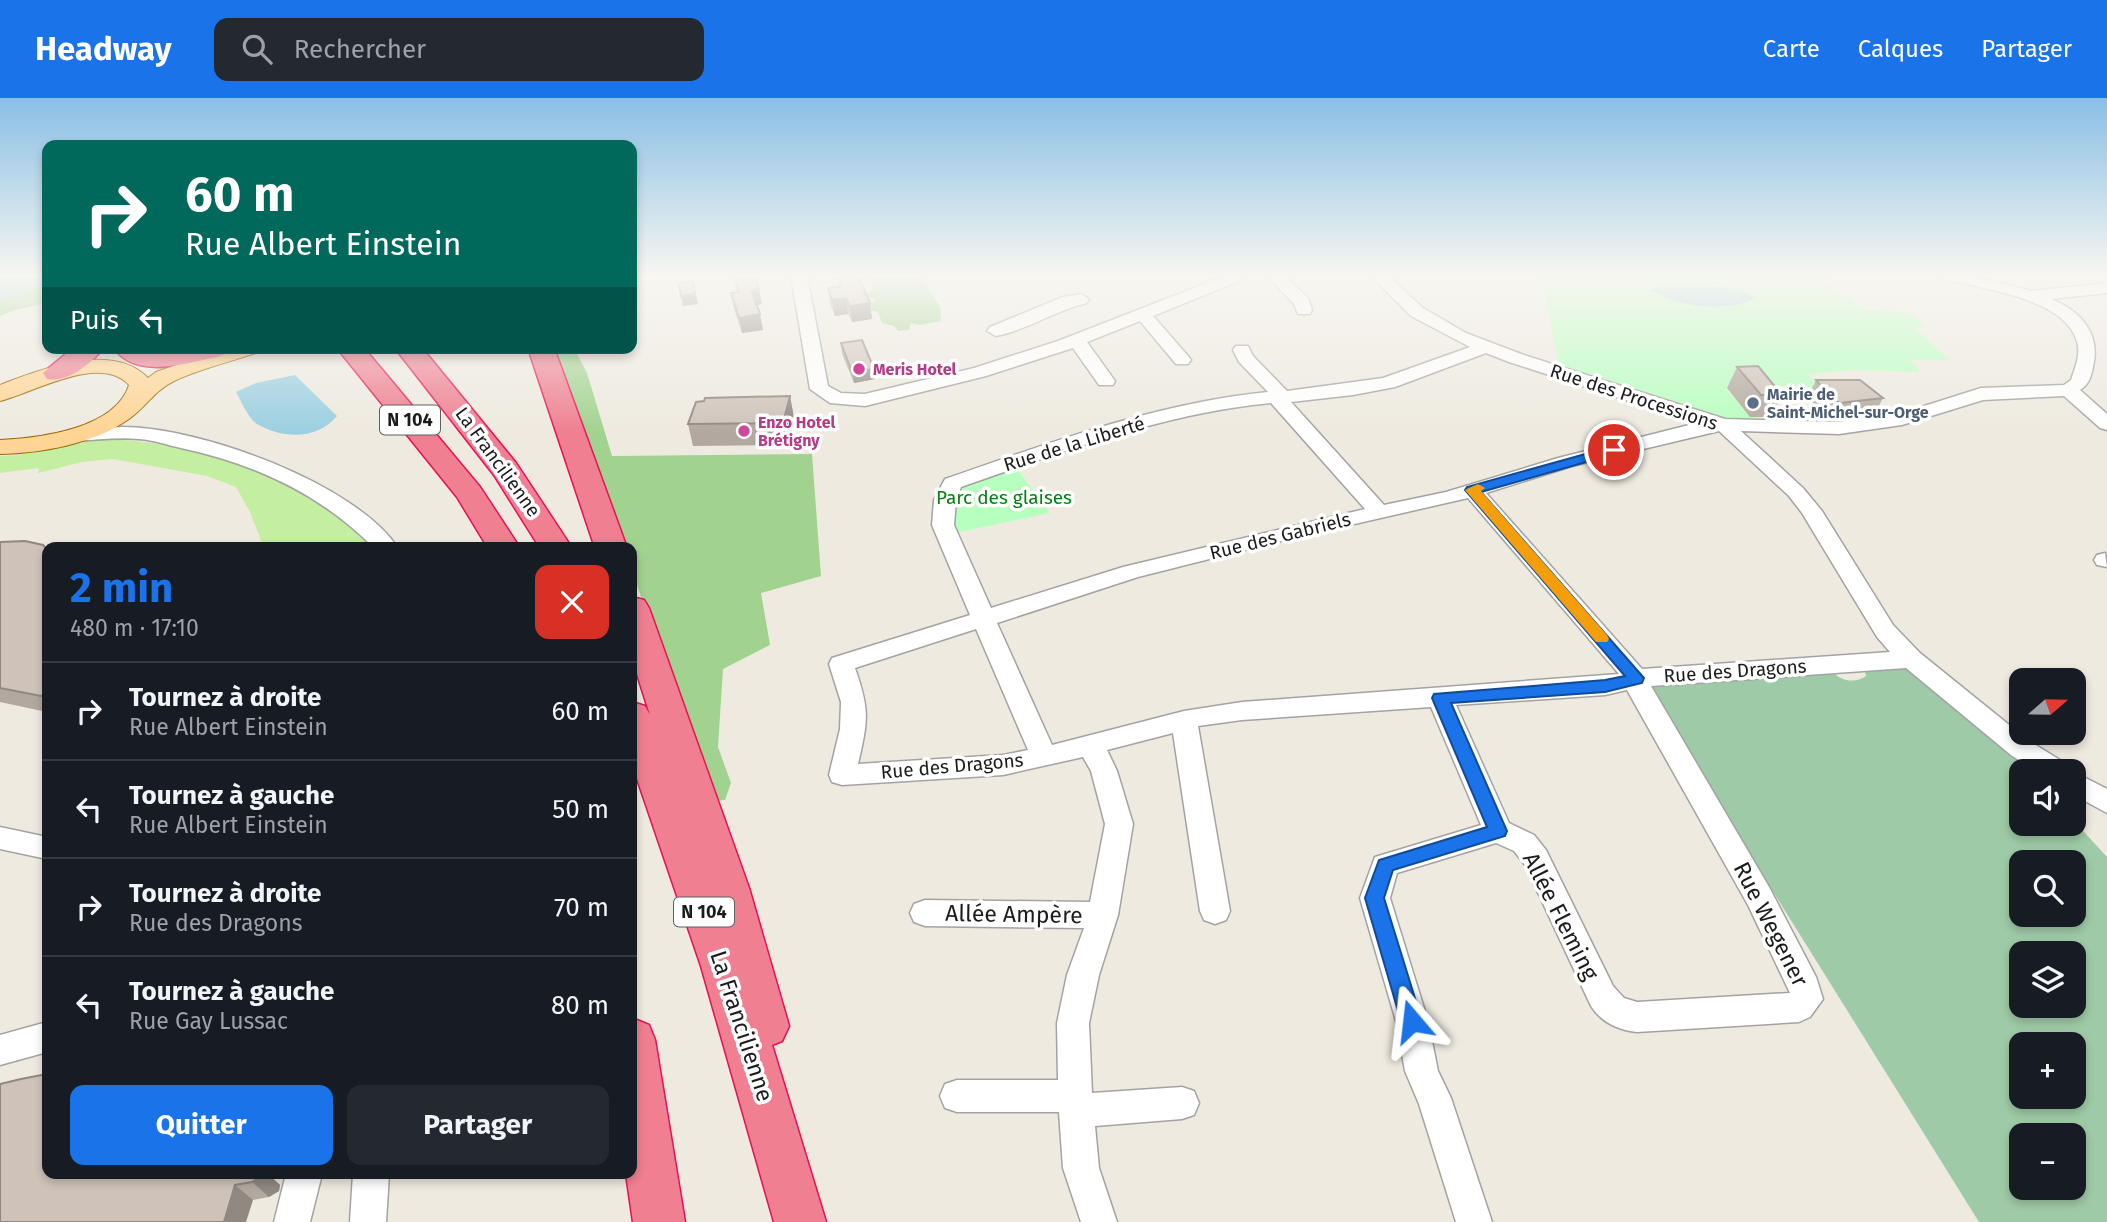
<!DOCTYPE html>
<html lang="fr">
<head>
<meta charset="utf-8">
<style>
  body { margin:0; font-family:"Fira Sans",sans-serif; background:#242831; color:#f1f3f6; height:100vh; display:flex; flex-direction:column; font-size:26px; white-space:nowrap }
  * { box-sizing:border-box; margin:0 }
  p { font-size:23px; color:#9ea1a6 }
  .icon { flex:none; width:38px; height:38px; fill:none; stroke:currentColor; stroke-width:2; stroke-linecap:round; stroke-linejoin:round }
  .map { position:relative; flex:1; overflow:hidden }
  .details { position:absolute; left:42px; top:444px; width:595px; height:637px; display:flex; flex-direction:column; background:#171b24; border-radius:14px; box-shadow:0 4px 10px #0003 }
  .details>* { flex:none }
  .hud { position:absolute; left:42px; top:42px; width:595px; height:214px; border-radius:14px; box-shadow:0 4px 10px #0003; background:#00695c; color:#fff; overflow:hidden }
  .needle { width:46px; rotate:70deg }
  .tools { position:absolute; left:2009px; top:570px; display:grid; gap:14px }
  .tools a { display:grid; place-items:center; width:77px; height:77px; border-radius:14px; background:#171b24; box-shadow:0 4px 10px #0003; font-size:35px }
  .pin { position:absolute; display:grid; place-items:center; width:60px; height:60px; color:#fff; margin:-30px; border:4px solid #fff; border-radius:50%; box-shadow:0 2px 7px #0007 }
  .me { position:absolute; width:77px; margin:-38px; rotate:343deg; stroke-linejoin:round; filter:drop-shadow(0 0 5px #0008) }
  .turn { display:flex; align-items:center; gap:24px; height:147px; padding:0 28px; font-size:32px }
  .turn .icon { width:91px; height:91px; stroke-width:2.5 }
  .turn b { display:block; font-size:49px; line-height:60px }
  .then { display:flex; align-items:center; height:66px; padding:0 28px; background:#0003; gap:14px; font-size:26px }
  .round { display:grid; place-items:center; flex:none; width:74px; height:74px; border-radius:14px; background:#242831 }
  .headline { display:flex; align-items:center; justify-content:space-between; height:119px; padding:0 28px }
  h1 { font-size:42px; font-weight:700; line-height:52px; color:#1a73e8 }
  .cta { display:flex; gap:14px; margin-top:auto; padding:14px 28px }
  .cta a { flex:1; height:80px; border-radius:14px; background:#1a73e8; color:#fff; font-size:28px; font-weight:700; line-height:80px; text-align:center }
  .cta a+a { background:#242831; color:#f1f3f6 }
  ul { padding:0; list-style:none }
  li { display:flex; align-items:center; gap:21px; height:98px; padding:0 28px; border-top:2px solid #363941 }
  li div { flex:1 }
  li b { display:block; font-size:26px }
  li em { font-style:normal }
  header { display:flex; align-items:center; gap:42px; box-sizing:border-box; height:98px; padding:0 35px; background:#1a73e8; color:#fff }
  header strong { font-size:33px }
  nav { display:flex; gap:38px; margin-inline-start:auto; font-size:24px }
  .search { width:490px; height:63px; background:#242831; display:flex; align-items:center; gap:18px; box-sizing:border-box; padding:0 24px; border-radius:14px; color:#9ea1a6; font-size:26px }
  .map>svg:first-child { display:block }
</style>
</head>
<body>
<header>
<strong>Headway</strong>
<div class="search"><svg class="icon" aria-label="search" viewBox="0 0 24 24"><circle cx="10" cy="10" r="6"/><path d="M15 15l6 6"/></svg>Rechercher</div>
<nav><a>Carte</a><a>Calques</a><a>Partager</a></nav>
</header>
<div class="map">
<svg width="2107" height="1124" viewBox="0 0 2107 1124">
  <rect width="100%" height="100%" fill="#eeeae0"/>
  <path fill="#c4efa0" d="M102,341C176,343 261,363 323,405C342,418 360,435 378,450H264L250,414L236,389L207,378L113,361L82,364L38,375L39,370L0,375V358L19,357Z"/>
  <g fill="#a2d290">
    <polygon points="868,178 920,178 940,209 941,223 920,227 911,225 909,232 898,233 894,228 882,225 878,214 870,212 867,207 875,204 875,200 865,200 864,196 874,191"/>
    <polygon points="47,185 47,205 15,212 0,218 0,202"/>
    <polygon points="554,250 574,250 587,275 612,358 812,356 821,478 761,495 770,547 723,571 718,649 731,685 725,702 712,703 632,473 632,450 624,450"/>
  </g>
  <path fill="#9fcaa7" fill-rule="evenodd" d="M1909,569L2006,650L2028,674H2021V726H2074V723L2107,759V1124H1979L1645,588L1832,573C1840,583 1855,586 1866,578L1865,573ZM2021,765H2074V817H2021ZM2021,856H2074V908H2021ZM2021,947H2074V999H2021ZM2021,1038H2074V1090H2021Z"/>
  <g fill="#b7ffbf">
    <polygon points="1541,178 1824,178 1837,198 1852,200 1859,211 1910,215 1925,229 1913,230 1950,262 1910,262 1921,274 1854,272 1807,276 1818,288 1811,299 1806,292 1791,292 1787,288 1726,290 1729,295 1738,295 1761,323 1730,322 1560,271"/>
    <path d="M1016,369L1050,415L955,435C949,418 955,402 962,386Z"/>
  </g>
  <g fill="#9bcfe1">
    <polygon points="0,178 47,178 47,185 0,202"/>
    <path d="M1660,188C1686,188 1734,185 1755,200C1732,215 1673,209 1651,192Z"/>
    <path d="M295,277L337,318C317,342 283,341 257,326C248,320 241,303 236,294L256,285Z"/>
  </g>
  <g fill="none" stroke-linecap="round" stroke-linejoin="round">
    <defs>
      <g id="minor">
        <polygon points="791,178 807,178 828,288 841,295 865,296 974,270 1058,243 1225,178 1246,178 1244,181 1153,218 1188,258 1191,262 1188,266 1176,266 1140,223 1087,244 1115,283 1113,287 1099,287 1073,250 986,278 865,308 830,305 810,291"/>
        <polygon points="1267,178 1284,178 1308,200 1312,212 1310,216 1298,216 1294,206"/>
        <path d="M1371,178H1388L1423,210L1466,235L1521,256L1725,321L1839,324L1899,316L1981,290L2064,287L2071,282C2075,270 2081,256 2077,244C2066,200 1982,191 1944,181L1942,178H1970L2032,193L2107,185V195L2051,201C2081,213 2101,236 2093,269C2091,279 2089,286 2080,292L2107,316V332L2100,330L2064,298L1983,302L1902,327L1839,336L1741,333L1803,390L1822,413L1893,527L1920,555L2029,643L2068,667L2071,674H2037L2011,657L1906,570L1651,588L1769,789L1816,879L1823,901L1810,919L1799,924L1637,934C1618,932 1601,924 1591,908L1525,767L1514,753L1496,745L1397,775L1390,800L1428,923L1438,973L1451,1000L1492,1124H1456L1419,1006L1405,973L1396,923L1360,800L1375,759L1481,727L1431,609L1242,622L1198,628L1230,813L1226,822L1215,826L1204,822L1200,813L1173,635L1107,652L1117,673L1133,726L1118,817L1099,877L1089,925L1092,995L1182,989L1194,993L1199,1005L1194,1017L1182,1021L1095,1028L1099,1070L1117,1124H1081L1063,1070L1059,1014H957L945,1010L940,998L945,986L957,982H1058L1057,925L1067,877L1084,830L925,828L914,824L910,815L914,806L925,802L1090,804L1105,726L1091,673L1083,659L1003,677L842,687L832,684L829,677L840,631L841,604L829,566L832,560L970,517L932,427L934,402L945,381C1050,345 1156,305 1268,294L1239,264L1233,252L1236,248H1248L1253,258L1287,293L1383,280L1470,249L1411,218ZM1486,255L1509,264L1697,325L1558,360L1446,394L1384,407L1291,304L1353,297L1395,289ZM1271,305L1365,411L1123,469L991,510L954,427L956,402L961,389C1062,354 1164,315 1271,305ZM1719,333L1789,398L1802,415L1877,539L1890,554L1642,571L1486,395L1572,368ZM1468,400L1619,576L1242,604L1184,613L1052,647L997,525L1138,479L1289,441ZM976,531L1028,652L1003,657L858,666C868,622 870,613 855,570ZM1627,592L1748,807L1790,895L1637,904L1624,900L1613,888L1546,752L1534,737L1509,725L1456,607L1605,597Z"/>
        <path d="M1081,196L1089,201L1087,205C1055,212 1028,232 996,238L987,233L990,229L1063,199Z"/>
        <path d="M123,329C199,329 355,385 398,450H374C321,396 255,366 181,350C167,347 154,342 139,341C118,339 96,342 75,343L65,337L75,331Z"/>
        <polygon points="2105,455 2107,469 2097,467 2094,462 2097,457"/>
        <polygon points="2073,674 2074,674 2107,691 2107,715 2074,697"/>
        <polygon points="0,729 47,739 47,761 0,751"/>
        <polygon points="47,924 47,954 0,967 0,937"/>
        <polygon points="286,1076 322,1076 310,1124 274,1124"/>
        <polygon points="353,1076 389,1076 386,1124 350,1124"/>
      </g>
      <path id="major" d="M226,250H259L256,255C229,264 200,271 174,283C155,292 145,310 129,321C93,346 43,355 0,356V342C40,340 115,331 129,287C100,255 33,295 0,303V287L5,285C45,270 113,244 148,280L156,274Z"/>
      <g id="highway">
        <path d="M73,250H103C92,266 66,285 47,281L43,275Z"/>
        <path d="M114,250L155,253L230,251L226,256L217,259C186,265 136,282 114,250Z"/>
        <polygon points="337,250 364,250 480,389 520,450 488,450 457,399"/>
        <polygon points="395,250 422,250 516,365 572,450 540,450 494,377"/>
        <polygon points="528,250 554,250 627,450 595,450"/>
        <polygon points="632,499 644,502 649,510 749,790 789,928 782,943 772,947 826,1124 774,1124 701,868 632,666 632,604 645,608 650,617 632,560"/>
        <polygon points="632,920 649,927 655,942 685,1124 633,1124 626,1076 632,1076"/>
      </g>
    </defs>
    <use href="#minor" stroke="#a3a3a3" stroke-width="3"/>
    <use href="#major" stroke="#936700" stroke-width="2"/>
    <use href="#highway" stroke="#e71255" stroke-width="3"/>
    <use href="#minor" fill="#fff" fill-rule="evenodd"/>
    <use href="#major" fill="#ffd494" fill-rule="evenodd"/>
    <use href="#highway" fill="#ef7f91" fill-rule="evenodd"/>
  </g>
  <g fill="#b2a89f">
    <polygon points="838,180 870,205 872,221 852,224 848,216 835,218 830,206 828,190 839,189"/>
    <polygon points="735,182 762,206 756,207 763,232 742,235 734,211 731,195 737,194"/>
    <polygon points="841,245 874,271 875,281 854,285 842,256"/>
    <polygon points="1737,269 1782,297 1771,319 1750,319 1727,290"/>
    <polygon points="1816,282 1883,300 1874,317 1831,321 1824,318 1808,299"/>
    <polygon points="790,298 794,320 787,347 693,348 688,326"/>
    <polygon points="0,444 47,451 47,614 0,604"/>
    <polygon points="47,1076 268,1076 280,1087 279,1093 269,1099 253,1102"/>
  </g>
  <g fill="#918882">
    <polygon points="693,183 698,206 683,208 681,198"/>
    <polygon points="759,191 762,206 754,208 751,192"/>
    <polygon points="846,200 848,216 835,218 832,202"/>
    <polygon points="870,205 872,221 852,224 850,208"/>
    <polygon points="760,216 763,232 742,235 739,220"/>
    <polygon points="874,271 875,281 854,285 852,274"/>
    <polygon points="790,298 794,320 787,347 783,325"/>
    <polygon points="47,594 47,605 41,598"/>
    <polygon points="263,1076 268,1076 280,1087 279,1093 269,1099 252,1084"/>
    <polygon points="235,1087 253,1102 246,1124 224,1124"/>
  </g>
  <g fill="#cfc3b9" stroke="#918882" stroke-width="2">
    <polygon points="853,178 858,178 870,205 850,208 846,200 832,202 828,190 842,188 838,180"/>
    <polygon points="755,179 759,191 751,192 760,216 739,220 731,195 739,194 735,182"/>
    <polygon points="693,183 695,196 681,198 679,185"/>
    <polygon points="862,242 874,271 852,274 841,245"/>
    <polygon points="1758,268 1782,297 1761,297 1737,269"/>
    <polygon points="1816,282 1860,282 1883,300 1840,305 1833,302"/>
    <polygon points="790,298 783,325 688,326 696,304 704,303 705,300"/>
    <polygon points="25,443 43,447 47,451 47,594 41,598 0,590 0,444"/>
    <polygon points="47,976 47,1076 263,1076 263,1078 252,1084 235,1087 224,1124 0,1124 0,986 21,981"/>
  </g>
  <linearGradient id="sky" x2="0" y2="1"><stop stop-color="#89bfe5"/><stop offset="0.53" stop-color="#f7f6f1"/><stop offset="1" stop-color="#f7f6f1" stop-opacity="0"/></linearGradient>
  <rect width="2107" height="335" fill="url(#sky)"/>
  <polygon fill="#1a73e8" stroke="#114b97" stroke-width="2" points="1614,348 1618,349 1618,355 1481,394 1644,580 1642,585 1605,594 1451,605 1507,733 1505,738 1393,772 1384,800 1422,923 1419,929 1412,932 1404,929 1401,923 1365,800 1379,762 1487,729 1432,600 1434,596 1605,582 1625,578 1465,392 1467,389"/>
  <polygon fill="#f59e0b" points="1478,386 1485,390 1481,393 1607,537 1609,541 1607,544 1596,544 1465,392"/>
  <g fill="#d1479c" stroke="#fff" stroke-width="2.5">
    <circle cx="859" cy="271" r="7"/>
    <circle cx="744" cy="333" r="7"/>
  </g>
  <circle fill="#5c6f8a" stroke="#fff" stroke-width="2.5" cx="1753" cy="305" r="7"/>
  <g text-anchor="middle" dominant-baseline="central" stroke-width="7" stroke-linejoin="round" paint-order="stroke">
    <g font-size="16" font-weight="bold" fill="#b23c85" stroke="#fff" text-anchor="start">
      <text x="873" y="271">Meris Hotel</text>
      <text x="758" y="324">Enzo Hotel<tspan x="758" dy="18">Brétigny</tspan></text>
    </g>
    <g font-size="16" font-weight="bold" fill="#4e5e75" stroke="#fff" text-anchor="start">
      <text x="1767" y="296">Mairie de<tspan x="1767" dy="18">Saint-Michel-sur-Orge</tspan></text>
    </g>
    <g fill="#fff" stroke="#606060" stroke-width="2">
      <rect x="380" y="307.5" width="60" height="29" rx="5"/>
      <rect x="674" y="799.5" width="60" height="29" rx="5"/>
    </g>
    <g font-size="18" font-weight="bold" fill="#1c1c1c">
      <text x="410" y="322">N 104</text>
      <text x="704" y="814">N 104</text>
    </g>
    <g font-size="19" fill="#1c1c1c" stroke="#fff">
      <text transform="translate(1634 299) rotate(18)">Rue des Processions</text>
      <text transform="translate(1074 346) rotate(-17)">Rue de la Liberté</text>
      <text transform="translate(498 364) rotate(54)">La Francilienne</text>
      <text transform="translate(1280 438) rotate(-14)">Rue des Gabriels</text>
      <text transform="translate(1735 573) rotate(-4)">Rue des Dragons</text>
      <text transform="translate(952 668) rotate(-5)">Rue des Dragons</text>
    </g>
    <g font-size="19" fill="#01830f" stroke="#fff">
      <text x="1004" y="399">Parc des glaises</text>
    </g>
    <g font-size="23" fill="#1c1c1c" stroke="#fff">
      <text transform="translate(1014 816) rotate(1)">Allée Ampère</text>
      <text transform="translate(1561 818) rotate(63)">Allée Fleming</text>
      <text transform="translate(1771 826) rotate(63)">Rue Wegener</text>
      <text transform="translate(742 928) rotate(72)">La Francilienne</text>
    </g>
  </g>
</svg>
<div class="tools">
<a><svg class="needle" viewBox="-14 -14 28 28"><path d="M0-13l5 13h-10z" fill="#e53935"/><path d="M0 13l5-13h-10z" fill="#9ea1a6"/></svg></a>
<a><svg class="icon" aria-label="sound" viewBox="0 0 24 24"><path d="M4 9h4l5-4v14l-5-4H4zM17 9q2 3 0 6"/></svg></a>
<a><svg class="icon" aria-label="search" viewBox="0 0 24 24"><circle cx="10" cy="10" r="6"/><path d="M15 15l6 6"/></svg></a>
<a><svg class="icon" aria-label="layers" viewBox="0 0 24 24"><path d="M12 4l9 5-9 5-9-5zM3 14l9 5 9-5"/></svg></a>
<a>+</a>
<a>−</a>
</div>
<div class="pin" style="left:1614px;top:352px;background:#d93025"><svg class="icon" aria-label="arrive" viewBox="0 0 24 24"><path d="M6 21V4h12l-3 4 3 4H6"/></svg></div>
<svg class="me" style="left:1412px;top:923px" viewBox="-20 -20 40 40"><path d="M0-17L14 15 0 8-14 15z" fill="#1a73e8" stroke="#fff" stroke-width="4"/></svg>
<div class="hud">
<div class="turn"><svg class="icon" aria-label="right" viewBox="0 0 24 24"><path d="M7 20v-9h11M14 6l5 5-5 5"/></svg><div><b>60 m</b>Rue Albert Einstein</div></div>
<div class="then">Puis<svg class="icon" aria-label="left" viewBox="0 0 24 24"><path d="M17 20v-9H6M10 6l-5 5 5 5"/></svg></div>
</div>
<section class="details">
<div class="headline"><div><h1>2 min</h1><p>480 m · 17:10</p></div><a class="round" style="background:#d93025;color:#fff"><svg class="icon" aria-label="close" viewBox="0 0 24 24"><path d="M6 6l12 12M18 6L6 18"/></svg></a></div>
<ul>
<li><svg class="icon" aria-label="right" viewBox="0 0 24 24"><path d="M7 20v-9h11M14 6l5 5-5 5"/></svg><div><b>Tournez à droite</b><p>Rue Albert Einstein</p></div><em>60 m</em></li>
<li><svg class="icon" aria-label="left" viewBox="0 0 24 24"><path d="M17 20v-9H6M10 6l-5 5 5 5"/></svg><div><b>Tournez à gauche</b><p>Rue Albert Einstein</p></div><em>50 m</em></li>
<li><svg class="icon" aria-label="right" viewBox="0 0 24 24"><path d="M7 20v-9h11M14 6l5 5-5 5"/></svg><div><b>Tournez à droite</b><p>Rue des Dragons</p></div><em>70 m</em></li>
<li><svg class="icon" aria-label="left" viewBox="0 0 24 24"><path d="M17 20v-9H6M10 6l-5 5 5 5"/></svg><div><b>Tournez à gauche</b><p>Rue Gay Lussac</p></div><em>80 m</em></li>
</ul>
<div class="cta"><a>Quitter</a><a>Partager</a></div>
</section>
</div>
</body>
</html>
